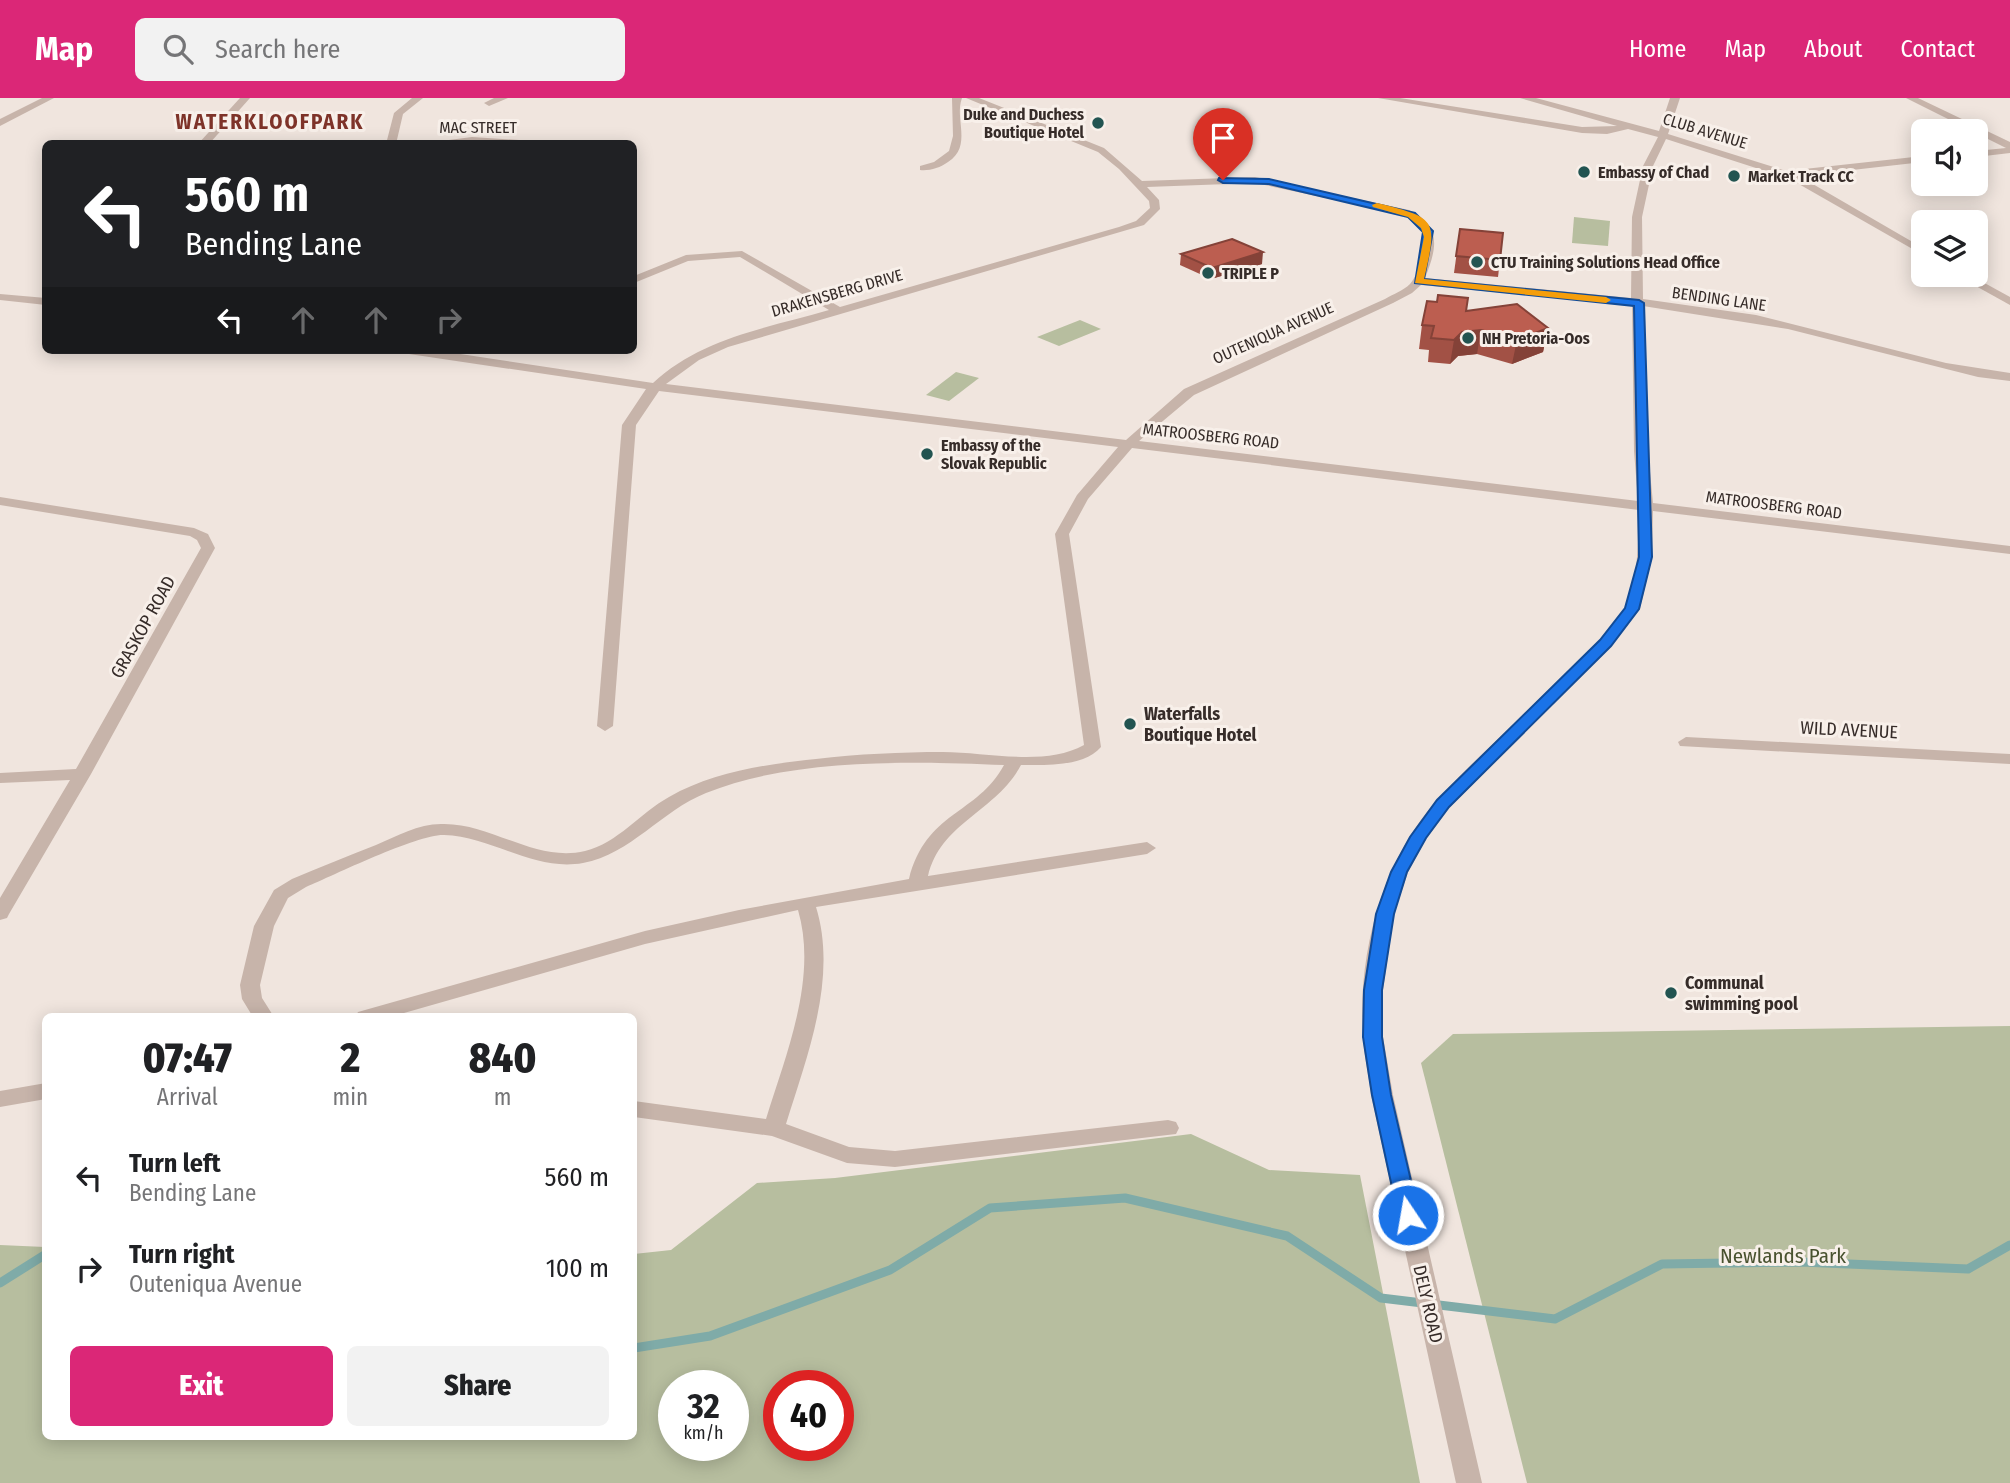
<!DOCTYPE html>
<html lang="en">
<head>
<meta charset="utf-8">
<style>
  body { margin:0; font-family:"Fira Sans Condensed",sans-serif; background:#f2f2f2; color:#202124; height:100vh; display:flex; flex-direction:column; font-size:26px; white-space:nowrap }
  * { box-sizing:border-box; margin:0 }
  p { font-size:23px; color:#757577 }
  .icon { flex:none; width:38px; height:38px; fill:none; stroke:currentColor; stroke-width:2; stroke-linecap:round; stroke-linejoin:round }
  .map { position:relative; flex:1; overflow:hidden }
  .drawer { position:absolute; left:42px; top:915px; width:595px; height:427px; display:flex; flex-direction:column; background:#fff; border-radius:10px; box-shadow:0 4px 18px #0003 }
  .drawer>* { flex:none }
  .guide { position:absolute; left:42px; top:42px; width:595px; height:214px; border-radius:10px; box-shadow:0 4px 18px #0003; background:#202124; color:#fff; overflow:hidden }
  .fabs { position:absolute; left:1911px; top:21px; display:grid; gap:14px }
  .fabs a { display:grid; place-items:center; width:77px; height:77px; border-radius:10px; background:#fff; box-shadow:0 4px 18px #0003; font-size:35px }
  .speed { position:absolute; left:658px; top:1272px; display:flex; gap:14px; font-size:35px; font-weight:700; text-align:center }
  .speed>* { display:grid; place-content:center; width:91px; height:91px; border-radius:50%; background:#fff; box-shadow:0 4px 18px #0003; line-height:1 }
  .speed small { font-size:18px; font-weight:400 }
  .speed .limit { border:10px solid #d22; background:#fff; color:#111 }
  .pin { position:absolute; display:grid; place-items:center; width:60px; height:60px; color:#fff; margin:-72px -30px; border-radius:50% 50% 50% 0; rotate:-45deg; box-shadow:0 0 7px #0007 }
  .pin .icon { rotate:45deg }
  .me { position:absolute; width:77px; margin:-38px; rotate:348deg; stroke-linejoin:round; filter:drop-shadow(0 0 5px #0008) }
  .turn { display:flex; align-items:center; gap:24px; height:147px; padding:0 28px; font-size:32px }
  .turn .icon { width:91px; height:91px; stroke-width:2.5 }
  .turn b { display:block; font-size:49px; line-height:60px }
  .lanes { display:flex; align-items:center; height:66px; padding:0 28px; background:#0003; justify-content:center; gap:35px; direction:ltr }
  .lanes .off { opacity:.35 }
  .eta { display:flex; justify-content:space-evenly; align-items:center; height:119px; text-align:center }
  .eta b { font-size:42px; font-weight:800; line-height:49px }
  .cta { display:flex; gap:14px; margin-top:auto; padding:14px 28px }
  .cta a { flex:1; height:80px; border-radius:10px; background:#db2777; color:#fff; font-size:28px; font-weight:800; line-height:80px; text-align:center }
  .cta a+a { background:#f2f2f2; color:#202124 }
  ul { padding:0; list-style:none }
  li { display:flex; align-items:center; gap:21px; height:91px; padding:0 28px }
  li div { flex:1 }
  li b { display:block; font-size:26px }
  li em { font-style:normal }
  header { display:flex; align-items:center; gap:42px; box-sizing:border-box; height:98px; padding:0 35px; background:#db2777; color:#fff }
  header strong { font-size:33px }
  nav { display:flex; gap:38px; margin-inline-start:auto; font-size:24px }
  .search { width:490px; height:63px; background:#f2f2f2; display:flex; align-items:center; gap:18px; box-sizing:border-box; padding:0 24px; border-radius:10px; color:#757577; font-size:26px }
  .map>svg:first-child { display:block }
</style>
</head>
<body>
<header>
<strong>Map</strong>
<div class="search"><svg class="icon" aria-label="search" viewBox="0 0 24 24"><circle cx="10" cy="10" r="6"/><path d="M15 15l6 6"/></svg>Search here</div>
<nav><a>Home</a><a>Map</a><a>About</a><a>Contact</a></nav>
</header>
<div class="map">
<svg width="2010" height="1385" viewBox="0 0 2010 1385">
  <rect width="100%" height="100%" fill="#f0e5de"/>
  <g fill="#b7be9f" fill-rule="evenodd">
    <polygon points="1574,119 1610,123 1608,148 1572,145"/>
    <polygon points="1080,222 1101,231 1059,248 1037,239"/>
    <polygon points="956,274 979,280 949,303 926,297"/>
    <polygon points="2010,928 2010,1385 1527,1385 1421,965 1453,936"/>
    <path d="M1191,1036L1269,1072L1360,1077L1420,1385H0V1147L45,1149L46,1339H634V1156L671,1152L757,1085L835,1080ZM733,1288V1348H674V1288ZM838,1288V1348H779V1288Z"/>
  </g>
  <g fill="none" stroke-linecap="round" stroke-linejoin="round">
    <g stroke="#7faba8" stroke-width="9">
      <polyline points="0,1185 46,1156"/>
      <polyline points="634,1250 710,1238 890,1172 990,1110 1125,1100 1287,1138 1381,1200 1555,1221 1662,1166 1801,1164 1968,1171 2010,1147"/>
    </g>
    <g fill="#c7b4aa" fill-rule="evenodd">
      <polygon points="42,0 54,0 0,28 0,21"/>
      <polygon points="240,0 250,0 209,46 198,46"/>
      <polygon points="412,0 423,0 403,16 396,46 386,46 394,15"/>
      <polygon points="494,0 508,0 489,8 484,5"/>
      <path d="M952,0H962C954,21 973,48 948,64C940,70 929,73 920,72V68L934,64L949,53L953,38Z"/>
      <path d="M966,0H979L1104,50L1142,83L1255,79L1409,112C1442,128 1437,150 1425,180L1631,200L1632,119L1643,68L1658,39L1628,31L1607,36L1582,35L1378,0H1400L1582,29L1617,28L1520,0H1536L1659,33L1670,0H1680L1668,36L1786,73L1923,58V64L1799,78L1923,150V157L1790,81L1666,41L1653,68L1642,119L1643,201L1756,217L1946,265L2010,275V283L1978,279L1788,231L1643,208L1648,353L1653,405L2010,448V456L1653,413L1652,459L1640,511L1611,548L1449,710L1426,741L1408,774L1394,816L1383,892V939L1393,997L1482,1385H1456L1371,997C1369,978 1364,958 1363,939C1357,857 1382,762 1438,701C1469,667 1504,636 1536,604C1565,576 1604,546 1624,511C1639,484 1638,441 1639,412L1132,350L1088,401L1069,436L1101,649C1084,669 1046,667 1021,667C996,714 941,724 928,778L1147,744L1156,750L1147,756L816,809C838,880 807,958 786,1026L849,1049L895,1053L1168,1022L1176,1024L1179,1030L1176,1036L895,1069L847,1065L772,1038L634,1019V1003L766,1021C786,956 818,880 798,812L645,846L390,919H355L358,914L645,833L739,812L909,781C926,713 977,717 1004,667C912,663 792,660 706,695C661,713 631,756 583,765C534,774 491,738 444,737C418,736 334,777 306,789L288,800L274,828L260,887L262,900L274,919H253L242,901L240,887L254,828L274,792L292,781C320,769 348,758 376,747C397,738 418,726 441,726C490,724 535,765 585,753C618,745 640,715 669,699C713,674 767,666 816,661C858,656 901,654 943,654C987,654 1044,669 1084,647L1055,436L1077,397L1118,349L659,293L636,327L613,628L605,633L597,628L622,327L646,291L409,256L403,252H434L653,285C701,240 767,230 829,212L740,159L688,163L634,185V178L686,157L742,153L840,209L1119,129L1136,123L1150,110L1149,103L1119,71L1098,54ZM1255,85L1402,116L1422,130C1425,146 1421,173 1410,186C1403,193 1393,196 1385,201L1184,291L1126,342L666,286L699,262L728,249L1144,127L1160,111L1159,102L1147,89ZM1421,187L1632,207L1634,353L1638,403L1139,343L1194,297L1393,205L1412,195Z"/>
      <polygon points="1906,0 1918,0 2010,44 2010,55 1976,59 1976,53 2006,50"/>
      <polygon points="472,39 534,43 539,46 418,46"/>
      <polygon points="1956,177 1970,177 2010,199 2010,207"/>
      <polygon points="0,196 46,200 46,207 0,202"/>
      <polygon points="0,399 194,430 208,436 215,450 91,676 9,816 7,820 0,822 0,800 70,682 0,685 0,675 76,671 201,450 197,442 190,438 0,407"/>
      <polygon points="1686,639 2010,656 2010,666 1680,648 1678,644"/>
      <polygon points="46,985 46,1001 0,1009 0,993"/>
    </g>
  </g>
  <g fill="#a25145">
    <polygon points="1460,131 1500,162 1498,179 1454,175"/>
    <polygon points="1181,156 1262,166 1211,181 1180,167"/>
    <polygon points="1437,204 1466,212 1548,230 1543,254 1512,266 1477,256 1458,258 1450,266 1428,264 1429,252 1419,251 1422,227"/>
  </g>
  <g fill="#844238">
    <polygon points="1263,154 1262,166 1211,181 1212,170"/>
    <polygon points="1468,200 1465,224 1481,232 1477,256 1458,258 1450,266 1454,242"/>
    <polygon points="1548,230 1543,254 1512,266 1517,242"/>
  </g>
  <g fill="#bc5e50" stroke="#844238" stroke-width="2">
    <polygon points="1460,131 1503,135 1500,162 1456,158"/>
    <polygon points="1232,141 1263,154 1212,170 1181,156"/>
    <polygon points="1438,197 1468,200 1466,213 1517,206 1548,230 1517,242 1481,232 1462,234 1454,242 1431,240 1434,228 1422,227 1427,203 1437,204"/>
  </g>
  <polygon fill="#1a73e8" stroke="#114b97" stroke-width="2" points="1219,80 1269,81 1415,115 1433,133 1424,181 1639,202 1644,205 1652,459 1639,511 1611,548 1449,709 1426,740 1407,774 1394,816 1382,892 1382,939 1391,997 1419,1117 1416,1123 1408,1125 1401,1123 1398,1117 1372,997 1363,939 1364,892 1376,816 1391,774 1410,739 1437,702 1600,542 1625,510 1639,459 1634,208 1415,185 1423,134 1408,119 1269,86 1223,85 1218,82"/>
  <path fill="#f59e0b" d="M1377,105C1437,120 1438,121 1424,181L1606,199L1611,202L1606,205L1415,185L1424,139L1421,130L1408,119L1373,109L1372,107Z"/>
  <g fill="#225451" stroke="#f8f0ea" stroke-width="2.5">
    <circle cx="1098" cy="25" r="7"/>
    <circle cx="1584" cy="74" r="7"/>
    <circle cx="1734" cy="78" r="7"/>
    <circle cx="1477" cy="164" r="7"/>
    <circle cx="1208" cy="175" r="7"/>
    <circle cx="1468" cy="240" r="7"/>
    <circle cx="927" cy="356" r="7"/>
    <circle cx="1130" cy="626" r="7"/>
    <circle cx="1671" cy="895" r="7"/>
  </g>
  <g text-anchor="middle" dominant-baseline="central" stroke-width="6" stroke-linejoin="round" paint-order="stroke">
    <g font-size="16" font-weight="bold" fill="#362c29" stroke="#f8f0ea" text-anchor="start">
      <text x="1084" y="16" text-anchor="end">Duke and Duchess<tspan x="1084" dy="18">Boutique Hotel</tspan></text>
      <text x="1598" y="74">Embassy of Chad</text>
      <text x="1748" y="78">Market Track CC</text>
      <text x="1491" y="164">CTU Training Solutions Head Office</text>
      <text x="1222" y="175">TRIPLE P</text>
      <text x="1482" y="240">NH Pretoria-Oos</text>
      <text x="941" y="347">Embassy of the<tspan x="941" dy="18">Slovak Republic</tspan></text>
    </g>
    <g font-size="16" fill="#362c29" stroke="#f8f0ea">
      <text x="478" y="29">MAC STREET</text>
      <text transform="translate(1705 33) rotate(17)">CLUB AVENUE</text>
      <text transform="translate(837 195) rotate(-16)">DRAKENSBERG DRIVE</text>
      <text transform="translate(1719 201) rotate(8)">BENDING LANE</text>
      <text transform="translate(1273 235) rotate(-24)">OUTENIQUA AVENUE</text>
      <text transform="translate(1211 338) rotate(6)">MATROOSBERG ROAD</text>
      <text transform="translate(1774 407) rotate(7)">MATROOSBERG ROAD</text>
    </g>
    <g font-size="18" fill="#362c29" stroke="#f8f0ea">
      <text transform="translate(143 529) rotate(-61)">GRASKOP ROAD</text>
      <text transform="translate(1849 632) rotate(3)">WILD AVENUE</text>
      <text transform="translate(1428 1206) rotate(77)">DELY ROAD</text>
    </g>
    <g font-size="18" font-weight="bold" fill="#362c29" stroke="#f8f0ea" text-anchor="start">
      <text x="1144" y="616">Waterfalls<tspan x="1144" dy="21">Boutique Hotel</tspan></text>
      <text x="1685" y="885">Communal<tspan x="1685" dy="21">swimming pool</tspan></text>
    </g>
    <g font-size="21" font-weight="bold" letter-spacing="2" fill="#7e3329" stroke="#f8f0ea">
      <text x="270" y="24">WATERKLOOFPARK</text>
    </g>
    <g font-size="21" fill="#49522f" stroke="#f8f0ea">
      <text x="1783" y="1158">Newlands Park</text>
    </g>
  </g>
</svg>
<div class="fabs">
<a><svg class="icon" aria-label="sound" viewBox="0 0 24 24"><path d="M4 9h4l5-4v14l-5-4H4zM17 9q2 3 0 6"/></svg></a>
<a><svg class="icon" aria-label="layers" viewBox="0 0 24 24"><path d="M12 4l9 5-9 5-9-5zM3 14l9 5 9-5"/></svg></a>
</div>
<div class="speed"><div>32<small>km/h</small></div><div class="limit">40</div></div>
<div class="pin" style="left:1223px;top:82px;background:#d93025"><svg class="icon" aria-label="arrive" viewBox="0 0 24 24"><path d="M6 21V4h12l-3 4 3 4H6"/></svg></div>
<svg class="me" style="left:1408px;top:1117px" viewBox="-20 -20 40 40"><circle r="17" fill="#1a73e8" stroke="#fff" stroke-width="3"/><path d="M0-11L8 9 0 5-8 9z" fill="#fff"/></svg>
<div class="guide">
<div class="turn"><svg class="icon" aria-label="left" viewBox="0 0 24 24"><path d="M17 20v-9H6M10 6l-5 5 5 5"/></svg><div><b>560 m</b>Bending Lane</div></div>
<div class="lanes"><svg class="icon" aria-label="left" viewBox="0 0 24 24"><path d="M17 20v-9H6M10 6l-5 5 5 5"/></svg><svg class="icon off" aria-label="ahead" viewBox="0 0 24 24"><path d="M12 20V5M6 11l6-6 6 6"/></svg><svg class="icon off" aria-label="ahead" viewBox="0 0 24 24"><path d="M12 20V5M6 11l6-6 6 6"/></svg><svg class="icon off" aria-label="right" viewBox="0 0 24 24"><path d="M7 20v-9h11M14 6l5 5-5 5"/></svg></div>
</div>
<section class="drawer">
<div class="eta">
<div><b>07:47</b><p>Arrival</p></div>
<div><b>2</b><p>min</p></div>
<div><b>840</b><p>m</p></div>
</div>
<ul>
<li><svg class="icon" aria-label="left" viewBox="0 0 24 24"><path d="M17 20v-9H6M10 6l-5 5 5 5"/></svg><div><b>Turn left</b><p>Bending Lane</p></div><em>560 m</em></li>
<li><svg class="icon" aria-label="right" viewBox="0 0 24 24"><path d="M7 20v-9h11M14 6l5 5-5 5"/></svg><div><b>Turn right</b><p>Outeniqua Avenue</p></div><em>100 m</em></li>
</ul>
<div class="cta"><a>Exit</a><a>Share</a></div>
</section>
</div>
</body>
</html>
